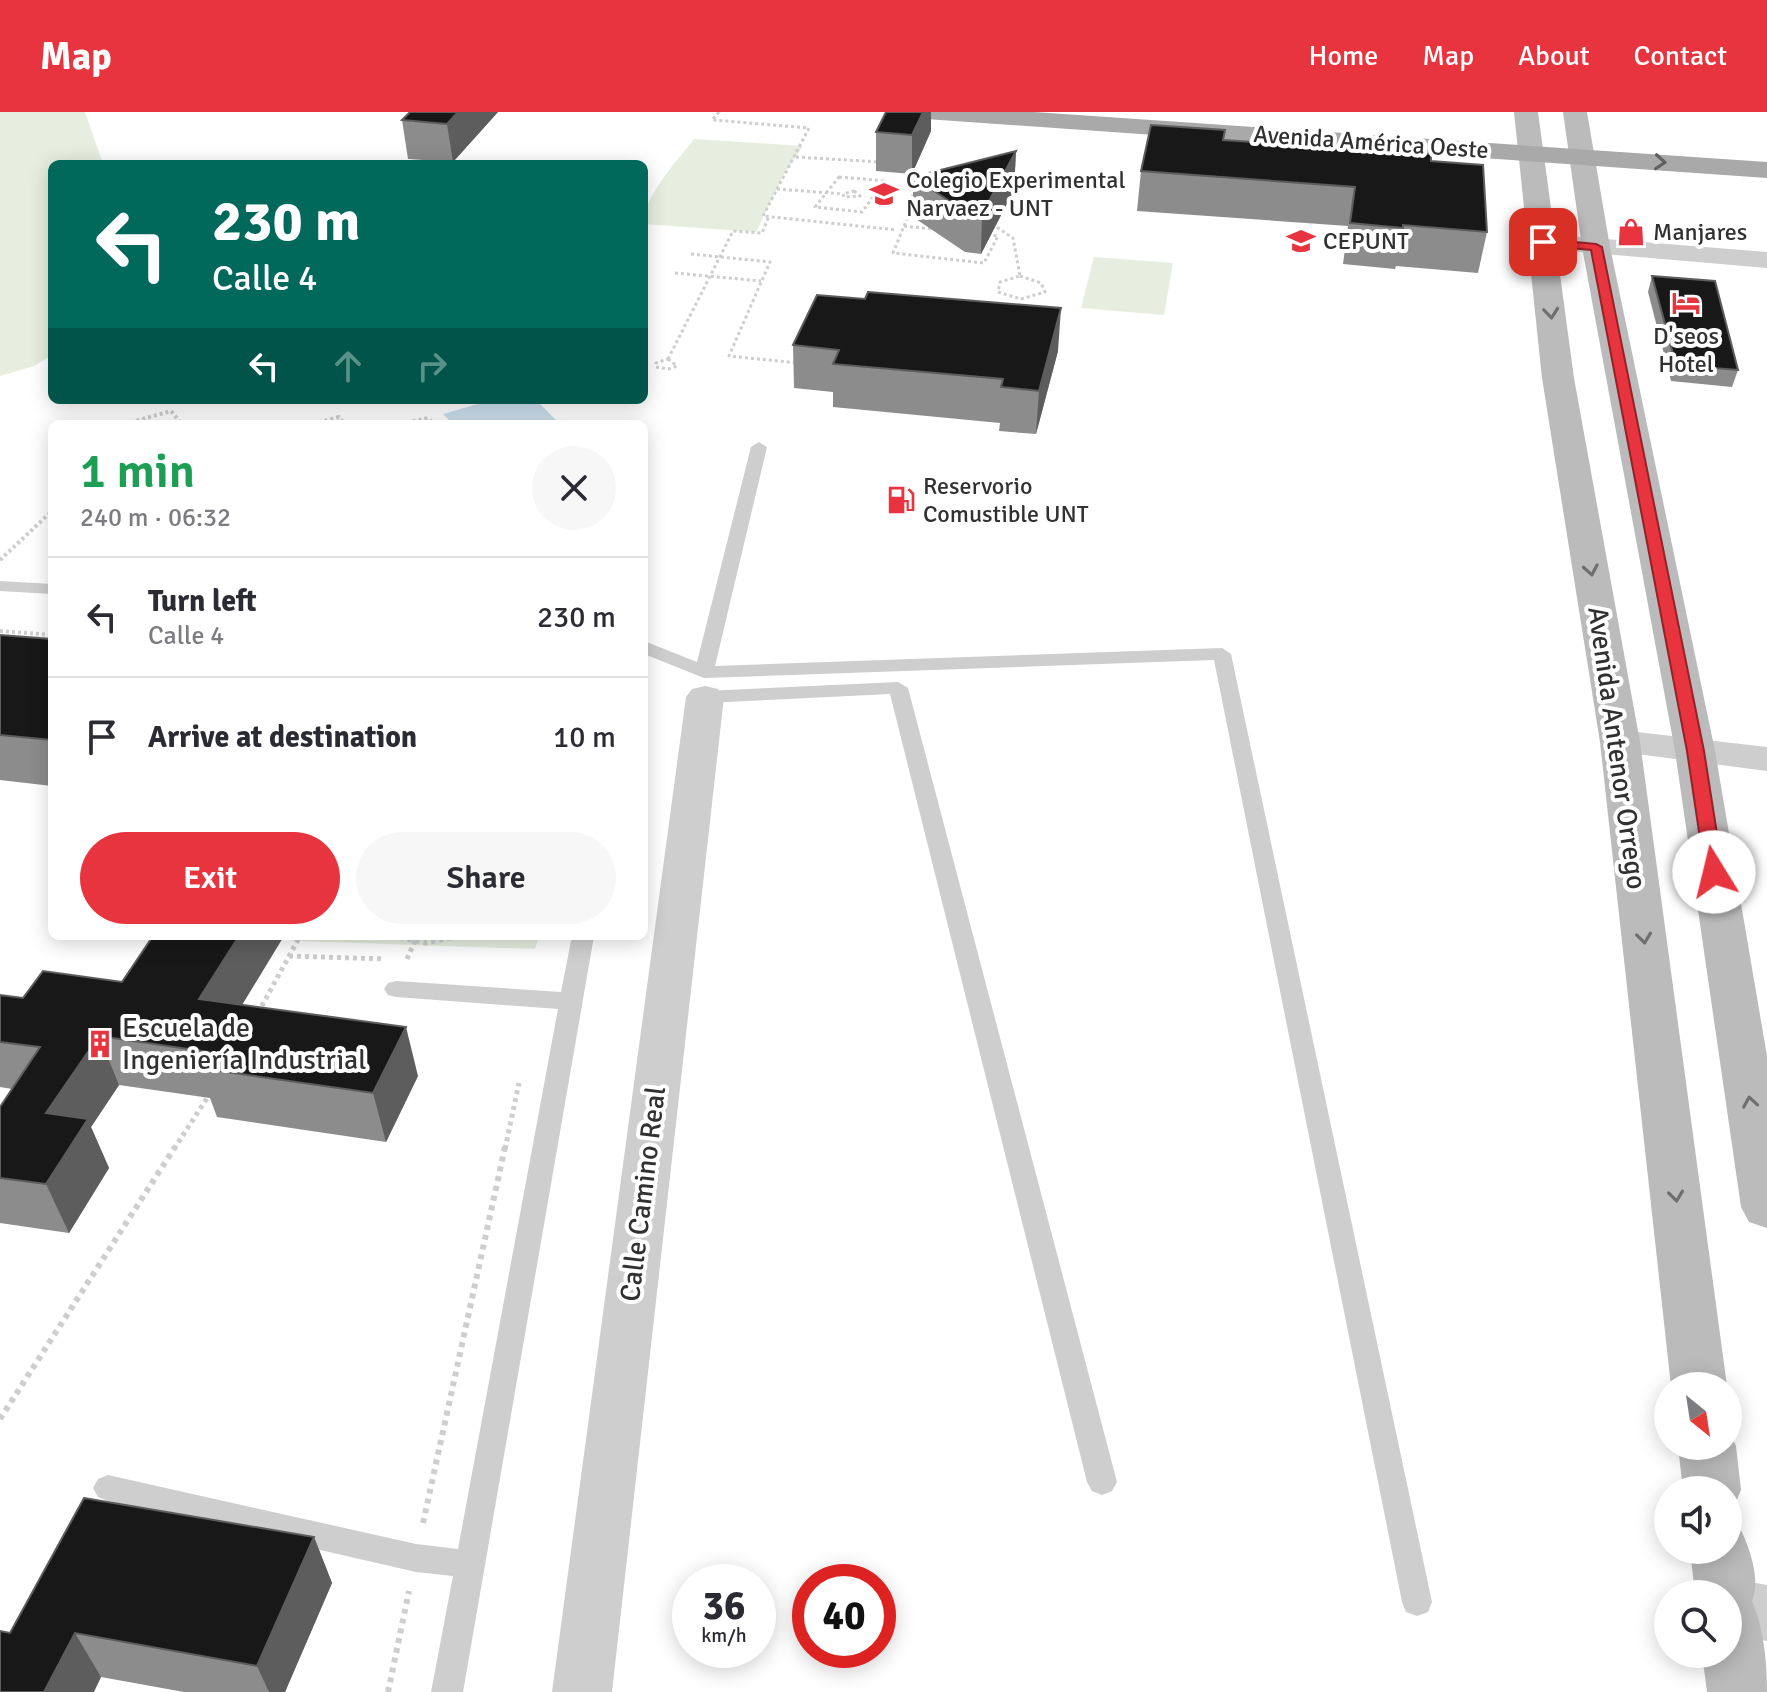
<!DOCTYPE html>
<html lang="en">
<head>
<meta charset="utf-8">
<style>
  body { margin:0; font-family:Signika,sans-serif; background:#f7f7f7; color:#2b2b33; height:100vh; display:flex; flex-direction:column; font-size:30px; white-space:nowrap }
  * { box-sizing:border-box; margin:0 }
  p { font-size:26px; color:#7c7c81 }
  .icon { flex:none; width:44px; height:44px; fill:none; stroke:currentColor; stroke-width:2; stroke-linecap:round; stroke-linejoin:round }
  .map { position:relative; flex:1; overflow:hidden }
  .details { position:absolute; left:48px; top:308px; width:600px; height:520px; display:flex; flex-direction:column; background:#fff; border-radius:12px; box-shadow:0 4px 20px #0003 }
  .details>* { flex:none }
  .top-card { position:absolute; left:48px; top:48px; width:600px; height:244px; border-radius:12px; box-shadow:0 4px 20px #0003; background:#00695c; color:#fff; overflow:hidden }
  .needle { width:52px; rotate:150deg }
  .buttons { position:absolute; left:1654px; top:1260px; display:grid; gap:16px }
  .buttons a { display:grid; place-items:center; width:88px; height:88px; border-radius:50%; background:#fff; box-shadow:0 4px 20px #0003; font-size:40px }
  .speed { position:absolute; left:672px; top:1452px; display:flex; gap:16px; font-size:40px; font-weight:700; text-align:center }
  .speed>* { display:grid; place-content:center; width:104px; height:104px; border-radius:50%; background:#fff; box-shadow:0 4px 20px #0003; line-height:1 }
  .speed small { font-size:20px; font-weight:400 }
  .speed .limit { border:12px solid #d22; background:#fff; color:#111 }
  .pin { position:absolute; display:grid; place-items:center; width:68px; height:68px; color:#fff; margin:-34px; border-radius:16px; box-shadow:0 4px 12px #0006 }
  .me { position:absolute; width:88px; margin:-44px; rotate:351deg; stroke-linejoin:round; filter:drop-shadow(0 0 6px #0008) }
  .turn { display:flex; align-items:center; gap:28px; height:168px; padding:0 32px; font-size:36px }
  .turn .icon { width:104px; height:104px; stroke-width:2.5 }
  .turn b { display:block; font-size:56px; line-height:68px }
  .lanes { display:flex; align-items:center; height:76px; padding:0 32px; background:#0003; justify-content:center; gap:40px; direction:ltr }
  .lanes .off { opacity:.35 }
  .round { display:grid; place-items:center; flex:none; width:84px; height:84px; border-radius:42px; background:#f7f7f7 }
  .summary { display:flex; align-items:center; justify-content:space-between; height:136px; padding:0 32px }
  h1 { font-size:48px; font-weight:600; line-height:60px; color:#1e9e55 }
  .cta { display:flex; gap:16px; margin-top:auto; padding:16px 32px }
  .cta a { flex:1; height:92px; border-radius:48px; background:#e7343e; color:#fff; font-size:32px; font-weight:600; line-height:92px; text-align:center }
  .cta a+a { background:#f7f7f7; color:#2b2b33 }
  ul { padding:0; list-style:none }
  li { display:flex; align-items:center; gap:24px; height:120px; padding:0 32px; border-top:2px solid #e1e1e2 }
  li div { flex:1 }
  li b { display:block; font-size:30px }
  li em { font-style:normal }
  header { display:flex; align-items:center; gap:48px; box-sizing:border-box; height:112px; padding:0 40px; background:#e7343e; color:#fff }
  header strong { font-size:38px }
  nav { display:flex; gap:44px; margin-inline-start:auto; font-size:28px }
  .map>svg:first-child { display:block }
</style>
</head>
<body>
<header>
<strong>Map</strong>
<nav><a>Home</a><a>Map</a><a>About</a><a>Contact</a></nav>
</header>
<div class="map">
<svg width="1767" height="1580" viewBox="0 0 1767 1580">
  <rect width="100%" height="100%" fill="#fff"/>
  <g fill="#e7eedf">
    <polygon points="0,0 85,0 103,52 52,52 52,243 34,254 0,264"/>
    <path d="M694,27L803,34L784,62L756,120L644,112C644,82 677,50 694,27Z"/>
    <polygon points="1094,145 1173,151 1164,203 1081,196"/>
    <polygon points="303,824 539,824 535,837 300,829"/>
  </g>
  <polygon fill="#ccdfed" points="492,288 536,288 560,312 453,312 443,302"/>
  <g fill="none" stroke-linecap="round" stroke-linejoin="round">
    <g stroke="#cecece" stroke-width="3" stroke-dasharray="3 3" stroke-linecap="butt">
      <polyline points="719,0 712,8 809,16 763,104 897,118"/>
      <polyline points="796,45 880,50"/>
      <polygon points="839,65 885,69 862,100 815,95"/>
      <polyline points="777,77 843,82"/>
      <polygon points="854,79 860,84 844,85 843,82"/>
      <polygon points="911,84 923,85 925,88 916,91 906,88"/>
      <polyline points="992,112 1013,126 1020,164"/>
      <polygon points="904,114 998,124 984,151 893,141"/>
      <polyline points="904,114 914,91"/>
      <polyline points="691,142 770,150 729,244 798,251"/>
      <polyline points="675,161 761,169"/>
      <polygon points="1020,164 1041,171 1045,180 1021,187 998,180 1000,170"/>
      <polygon points="668,247 677,254 669,257 656,255 656,251"/>
      <polyline points="668,247 733,119 762,121 769,104"/>
    </g>
    <g stroke="#cecece" stroke-width="4" stroke-dasharray="3 3" stroke-linecap="butt">
      <polyline points="125,312 171,299 182,312"/>
      <polyline points="313,312 339,305 344,312"/>
      <polyline points="401,312 428,306 433,312"/>
      <polyline points="0,448 52,399"/>
      <polyline points="0,519 52,523"/>
    </g>
    <g stroke="#cecece" stroke-width="5" stroke-dasharray="4 4" stroke-linecap="butt">
      <polyline points="392,824 426,831 459,824"/>
      <polyline points="289,844 385,847"/>
      <polyline points="407,847 417,824"/>
      <polyline points="258,901 300,824"/>
      <polyline points="174,1037 207,986"/>
      <polyline points="505,1037 519,971"/>
    </g>
    <g stroke="#cecece" stroke-width="6" stroke-dasharray="5 5" stroke-linecap="butt">
      <polyline points="0,1307 175,1035"/>
      <polyline points="423,1411 505,1035"/>
      <polyline points="388,1580 409,1479"/>
    </g>
    <g fill="#cecece" fill-rule="evenodd">
      <polygon points="759,330 767,335 715,554 1222,536 1231,542 1432,1490 1428,1500 1417,1504 1406,1500 1402,1490 1214,548 704,566 644,542 644,529 697,550 751,335"/>
      <polygon points="0,469 52,472 52,482 0,479"/>
      <polygon points="898,570 908,576 1117,1370 1112,1379 1102,1383 1092,1379 1087,1370 890,582 705,591 695,585 705,579"/>
      <polygon points="572,824 594,824 463,1580 431,1580 453,1464 416,1460 108,1389 98,1385 93,1376 98,1367 108,1363 416,1432 458,1437 558,897 396,885 388,883 384,877 388,871 396,869 561,880"/>
    </g>
    <g fill="#cecece" fill-rule="evenodd">
      <polygon points="1543,122 1767,140 1767,156 1534,136 1530,130 1534,124"/>
      <polygon points="705,574 718,577 724,585 612,1580 552,1580 686,585 692,577"/>
      <polygon points="1620,618 1767,635 1767,659 1606,638 1601,630 1606,622"/>
      <polygon points="1728,1466 1767,1473 1767,1529 1728,1522 1728,1482 1704,1482 1707,1474"/>
    </g>
    <g fill="#bbb" fill-rule="evenodd">
      <polygon points="1514,0 1538,0 1574,266 1640,630 1727,1274 1671,1274 1600,630 1542,266"/>
      <polygon points="1563,0 1587,0 1610,135 1715,639 1767,944 1767,1116 1749,1110 1741,1095 1675,639 1582,135"/>
      <polygon points="1728,1318 1736,1334 1741,1378 1733,1397 1728,1398 1728,1378 1683,1378 1678,1334 1728,1334"/>
      <path d="M1728,1413L1741,1418C1750,1437 1761,1469 1752,1489C1764,1517 1767,1550 1767,1580H1707L1702,1542H1728V1482H1695L1690,1438H1728Z"/>
    </g>
    <polygon fill="#a9a9a9" fill-rule="evenodd" points="914,0 1034,0 1767,50 1767,66 926,7 917,5"/>
  </g>
  <g fill="#8c8c8c">
    <polygon points="410,0 498,0 453,50 408,47 402,8"/>
    <polygon points="886,0 931,0 931,19 912,62 876,59 876,20"/>
    <polygon points="1223,28 1431,49 1487,120 1478,161 1396,154 1395,157 1343,152 1348,114 1137,99 1141,59"/>
    <polygon points="1016,39 1014,78 981,142 965,140 913,105 913,65"/>
    <polygon points="1652,164 1738,258 1732,275 1671,269 1648,180"/>
    <polygon points="793,233 1058,239 1036,322 999,319 1000,311 833,295 833,280 794,276"/>
    <polygon points="0,523 52,527 52,674 0,668"/>
    <polygon points="0,883 23,886 242,893 418,964 386,1030 217,1005 210,986 119,973 91,1015 109,1056 69,1121 0,1111 0,995 12,977 0,975"/>
    <polygon points="314,1425 332,1471 285,1580 184,1580 101,1565 10,1521"/>
  </g>
  <g fill="#5d5d5d">
    <polygon points="458,0 498,0 453,50 447,12"/>
    <polygon points="923,0 931,0 931,19 912,62 912,23"/>
    <polygon points="1016,39 1014,78 981,142 982,102"/>
    <polygon points="1061,196 1058,239 1036,322 1039,279"/>
    <polygon points="239,824 284,824 216,936 199,887"/>
    <polygon points="406,915 418,964 386,1030 373,981"/>
    <polygon points="99,924 119,973 91,1015 109,1056 69,1121 46,1072 46,1001"/>
    <polygon points="314,1425 332,1471 285,1580 269,1580 257,1554"/>
    <polygon points="75,1521 101,1565 94,1580 44,1580"/>
  </g>
  <g fill="#181818" stroke="#5d5d5d" stroke-width="2">
    <polygon points="410,0 458,0 447,12 402,8"/>
    <polygon points="886,0 923,0 912,23 876,20"/>
    <polygon points="1151,13 1225,18 1223,28 1431,42 1431,49 1483,53 1487,120 1403,113 1403,116 1350,111 1355,75 1141,59"/>
    <polygon points="1016,39 982,102 966,100 913,65"/>
    <polygon points="1652,164 1715,169 1738,258 1676,253"/>
    <polygon points="868,180 1061,196 1039,279 1001,275 1003,267 833,252 839,238 793,233 817,183 865,187"/>
    <polygon points="0,523 52,527 52,628 0,623"/>
    <polygon points="153,824 239,824 199,887 406,915 373,981 199,956 209,940 99,924 46,1001 88,1007 46,1072 0,1066 0,995 40,935 0,930 0,883 23,886 43,859 122,870"/>
    <polygon points="84,1386 314,1425 257,1554 75,1521 44,1580 0,1580 0,1519 10,1521"/>
  </g>
  <defs><path id="oneway-chevron" d="M-2-3.5L2.5 0L-2 3.5" fill="none" stroke-width="1.6" stroke-linecap="round" stroke-linejoin="round" transform="scale(2)"/></defs>
  <use stroke="#616161" href="#oneway-chevron" transform="translate(1660 50) rotate(4)"/>
  <g stroke="#6f6f6f">
    <use href="#oneway-chevron" transform="translate(1551 201) rotate(84)"/>
    <use href="#oneway-chevron" transform="translate(1591 458) rotate(80)"/>
    <use href="#oneway-chevron" transform="translate(1644 826) rotate(83)"/>
    <use href="#oneway-chevron" transform="translate(1750 990) rotate(-99)"/>
    <use href="#oneway-chevron" transform="translate(1676 1084) rotate(83)"/>
  </g>
  <polygon fill="#e7343e" stroke="#962228" stroke-width="2" points="1543,127 1596,132 1602,135 1704,639 1723,760 1714,766 1705,760 1687,639 1591,138 1539,133 1539,128"/>
  <defs>
    <symbol id="school-bare" viewBox="-9 -9 18 18"><path d="M0-5L7-2L0 1L-7-2ZM-4 1L0 2.5L4 1V4Q0 6-4 4Z" fill="#e7343e" stroke="#fff" stroke-width="2.5" paint-order="stroke"/></symbol>
    <symbol id="shop-bare" viewBox="-9 -9 18 18"><path d="M-5-2.5h2.3a2.7 3.5 0 0 1 5.4 0H5L5.5 6h-11ZM-1.5-2.5h3a1.5 2.3 0 0 0-3 0Z" fill="#e7343e" stroke="#fff" stroke-width="2.5" paint-order="stroke"/></symbol>
    <symbol id="university-bare" viewBox="-9 -9 18 18"><path d="M0-5L7-2L0 1L-7-2ZM-4 1L0 2.5L4 1V4Q0 6-4 4Z" fill="#e7343e" stroke="#fff" stroke-width="2.5" paint-order="stroke"/></symbol>
    <symbol id="hotel-bare" viewBox="-9 -9 18 18"><path d="M-6-4.5h1.5V1H6V5H4.5V3h-9V5H-6ZM-4 0a1.8 1.8 0 1 1 3.6 0ZM.5 0V-2.5h3Q6-2.5 6 0Z" fill="#e7343e" stroke="#fff" stroke-width="2.5" paint-order="stroke"/></symbol>
    <symbol id="fuel-bare" viewBox="-9 -9 18 18"><path d="M-5.5-6h7V0h2V4h1.3V-2.5L3-4.5l.8-.8L6-3V5H2.5V1h-1V6h-7ZM-4.2-4.7v3.2H.2V-4.7Z" fill="#e7343e" stroke="#fff" stroke-width="2.5" paint-order="stroke"/></symbol>
    <symbol id="building-bare" viewBox="-9 -9 18 18"><path d="M-4-6H4V6H1V3H-1V6H-4ZM-2.5-4.3h1.7v1.8h-1.7ZM.8-4.3h1.7v1.8H.8ZM-2.5-1h1.7V.8h-1.7ZM.8-1h1.7V.8H.8Z" fill="#e7343e" stroke="#fff" stroke-width="2.5" paint-order="stroke"/></symbol>
  </defs>
  <g fill-rule="evenodd">
    <use href="#school-bare" x="864" y="62" width="40" height="40"/>
    <use href="#shop-bare" x="1611" y="100" width="40" height="40"/>
    <use href="#university-bare" x="1281" y="109" width="40" height="40"/>
    <use href="#hotel-bare" x="1666" y="171" width="40" height="40"/>
    <use href="#fuel-bare" x="881" y="368" width="40" height="40"/>
    <use href="#building-bare" x="80" y="912" width="40" height="40"/>
  </g>
  <g text-anchor="middle" dominant-baseline="central" stroke-width="8" stroke-linejoin="round" paint-order="stroke">
    <g font-size="24" fill="#313131" stroke="#fff">
      <text transform="translate(1371 30) rotate(4)">Avenida América Oeste</text>
    </g>
    <g font-size="24" fill="#313131" stroke="#fff" text-anchor="start">
      <text x="906" y="68">Colegio Experimental<tspan x="906" dy="28">Narvaez - UNT</tspan></text>
      <text x="1653" y="120">Manjares</text>
      <text x="1323" y="129">CEPUNT</text>
      <text x="1686" y="224" text-anchor="middle">D'seos<tspan x="1686" dy="28">Hotel</tspan></text>
      <text x="923" y="374">Reservorio<tspan x="923" dy="28">Comustible UNT</tspan></text>
    </g>
    <g font-size="28" fill="#313131" stroke="#fff">
      <text transform="translate(1617 636) rotate(82)">Avenida Antenor Orrego</text>
      <text transform="translate(643 1082) rotate(-83)">Calle Camino Real</text>
    </g>
    <g font-size="28" fill="#313131" stroke="#fff" text-anchor="start">
      <text x="122" y="916">Escuela de<tspan x="122" dy="32">Ingeniería Industrial</tspan></text>
    </g>
  </g>
</svg>
<div class="buttons">
<a><svg class="needle" viewBox="-14 -14 28 28"><path d="M0-13l5 13h-10z" fill="#e53935"/><path d="M0 13l5-13h-10z" fill="#7c7c81"/></svg></a>
<a><svg class="icon" aria-label="sound" viewBox="0 0 24 24"><path d="M4 9h4l5-4v14l-5-4H4zM17 9q2 3 0 6"/></svg></a>
<a><svg class="icon" aria-label="search" viewBox="0 0 24 24"><circle cx="10" cy="10" r="6"/><path d="M15 15l6 6"/></svg></a>
</div>
<div class="speed"><div>36<small>km/h</small></div><div class="limit">40</div></div>
<div class="pin" style="left:1543px;top:130px;background:#d93025"><svg class="icon" aria-label="arrive" viewBox="0 0 24 24"><path d="M6 21V4h12l-3 4 3 4H6"/></svg></div>
<svg class="me" style="left:1714px;top:760px" viewBox="-20 -20 40 40"><circle r="19" fill="#fff"/><path d="M0-13L10 11 0 6-10 11z" fill="#e7343e"/></svg>
<div class="top-card">
<div class="turn"><svg class="icon" aria-label="left" viewBox="0 0 24 24"><path d="M17 20v-9H6M10 6l-5 5 5 5"/></svg><div><b>230 m</b>Calle 4</div></div>
<div class="lanes"><svg class="icon" aria-label="left" viewBox="0 0 24 24"><path d="M17 20v-9H6M10 6l-5 5 5 5"/></svg><svg class="icon off" aria-label="ahead" viewBox="0 0 24 24"><path d="M12 20V5M6 11l6-6 6 6"/></svg><svg class="icon off" aria-label="right" viewBox="0 0 24 24"><path d="M7 20v-9h11M14 6l5 5-5 5"/></svg></div>
</div>
<section class="details">
<div class="summary"><div><h1>1 min</h1><p>240 m · 06:32</p></div><a class="round"><svg class="icon" aria-label="close" viewBox="0 0 24 24"><path d="M6 6l12 12M18 6L6 18"/></svg></a></div>
<ul>
<li><svg class="icon" aria-label="left" viewBox="0 0 24 24"><path d="M17 20v-9H6M10 6l-5 5 5 5"/></svg><div><b>Turn left</b><p>Calle 4</p></div><em>230 m</em></li>
<li><svg class="icon" aria-label="arrive" viewBox="0 0 24 24"><path d="M6 21V4h12l-3 4 3 4H6"/></svg><div><b>Arrive at destination</b></div><em>10 m</em></li>
</ul>
<div class="cta"><a>Exit</a><a>Share</a></div>
</section>
</div>
</body>
</html>
